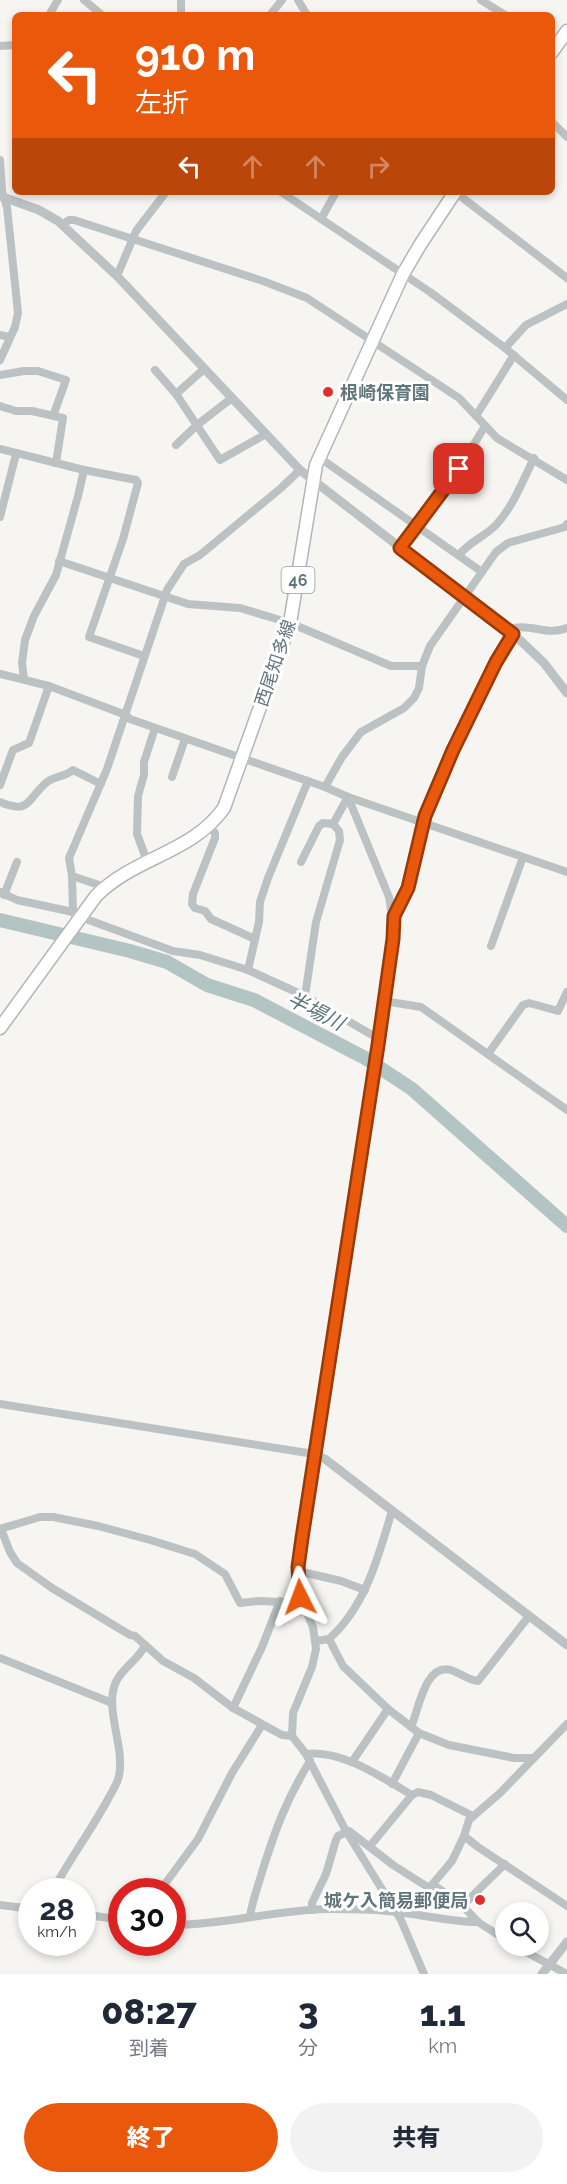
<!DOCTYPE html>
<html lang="ja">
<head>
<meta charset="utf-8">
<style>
  body { margin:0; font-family:Raleway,"Noto Sans JP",sans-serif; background:#f2f2f3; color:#1f2937; height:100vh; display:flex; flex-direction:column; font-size:22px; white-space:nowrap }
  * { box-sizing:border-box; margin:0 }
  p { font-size:20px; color:#747a83 }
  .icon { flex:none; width:33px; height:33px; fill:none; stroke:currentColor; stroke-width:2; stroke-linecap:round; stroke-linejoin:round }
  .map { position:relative; height:1974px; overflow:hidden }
  .panel { display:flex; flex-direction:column; background:#fff; flex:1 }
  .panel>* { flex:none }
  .top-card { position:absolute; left:12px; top:12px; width:543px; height:183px; border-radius:9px; box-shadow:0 3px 9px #0003; background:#ea580c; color:#fff; overflow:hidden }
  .buttons { position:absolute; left:495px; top:1902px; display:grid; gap:12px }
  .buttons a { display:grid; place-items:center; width:54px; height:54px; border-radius:50%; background:#fff; box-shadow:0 3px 9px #0003; font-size:30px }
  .speed { position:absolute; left:18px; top:1878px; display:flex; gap:12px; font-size:30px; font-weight:700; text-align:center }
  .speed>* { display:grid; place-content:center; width:78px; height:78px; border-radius:50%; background:#fff; box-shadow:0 3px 9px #0003; line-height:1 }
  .speed small { font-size:15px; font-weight:400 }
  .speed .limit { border:9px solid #d22; background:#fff; color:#111 }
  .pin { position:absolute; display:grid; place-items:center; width:51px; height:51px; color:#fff; margin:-26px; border-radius:12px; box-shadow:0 3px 9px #0006 }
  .me { position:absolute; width:66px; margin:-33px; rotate:357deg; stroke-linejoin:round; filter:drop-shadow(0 0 4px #0008) }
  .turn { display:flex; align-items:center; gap:21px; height:126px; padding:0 24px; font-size:27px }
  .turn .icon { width:78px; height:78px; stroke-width:2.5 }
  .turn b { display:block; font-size:42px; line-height:51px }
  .lanes { display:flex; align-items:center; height:57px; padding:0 24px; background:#0003; justify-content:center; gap:30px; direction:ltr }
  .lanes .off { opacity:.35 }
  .eta { display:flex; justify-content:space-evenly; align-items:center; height:102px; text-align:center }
  .eta b { font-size:36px; font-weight:800; line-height:42px }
  .button { display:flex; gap:12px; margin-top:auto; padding:12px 24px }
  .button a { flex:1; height:69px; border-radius:36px; background:#ea580c; color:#fff; font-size:24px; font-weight:800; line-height:69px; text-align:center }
  .button a+a { background:#f2f2f3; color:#1f2937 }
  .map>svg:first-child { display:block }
</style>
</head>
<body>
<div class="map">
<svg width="567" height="1974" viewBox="0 0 567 1974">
  <rect width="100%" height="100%" fill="#f6f5f2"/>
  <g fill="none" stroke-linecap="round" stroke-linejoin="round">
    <polyline stroke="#b3c4c5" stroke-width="14" points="0,920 130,951 167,962 207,985 254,1000 365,1058 412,1089 567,1226"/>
    <defs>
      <g id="primary">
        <polyline points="552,52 567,31"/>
        <path d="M0,1028L96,896C136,856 191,854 224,808L290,623L316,465L403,274L420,245L455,192"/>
      </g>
    </defs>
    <use href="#primary" stroke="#b0b6b9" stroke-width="15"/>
    <g stroke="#bcc2c4" stroke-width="8">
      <polyline points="84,0 102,15"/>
      <polyline points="298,0 307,15"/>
      <polyline points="481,0 505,15"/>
      <polyline points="49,15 58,0"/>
      <polyline points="181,15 181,0"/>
      <polyline points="270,15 282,0"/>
      <polyline points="0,46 15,45"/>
      <polyline points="552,122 567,137"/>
      <polyline points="0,160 2,191 7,207 18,313 15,327 0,360"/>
      <polyline points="281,192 430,292 505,348 567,400"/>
      <polyline points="455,192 567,278"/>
      <polyline points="321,219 336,192"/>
      <polyline points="62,225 69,220 74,220 263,281 307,298 459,398 497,438 567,480"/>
      <polyline points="117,276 136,231 166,192"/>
      <polyline points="0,335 10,337"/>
      <polyline points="505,348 526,325 567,304"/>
      <polyline points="155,370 176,394 220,460 266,434"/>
      <polyline points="0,375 24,371 38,371 66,380 53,416"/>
      <polyline points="176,394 204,369"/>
      <polyline points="0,406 16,411 32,411 63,418 56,463"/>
      <polyline points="476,416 514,355"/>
      <polyline points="176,445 197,425 232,398"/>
      <polyline points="0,449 84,470 78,496 56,575 34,616 25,640 22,663 24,679"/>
      <polyline points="320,458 482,572"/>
      <polyline points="84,470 136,480 138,483 123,539 89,637 144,656"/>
      <polyline points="0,517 16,454"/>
      <polyline points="400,548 459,469 485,426"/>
      <path d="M459,555C469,542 484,537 496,525C513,507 523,480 534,458"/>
      <polyline points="59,561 188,604 240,608 290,623 391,666 422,666"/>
      <path d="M508,630C527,621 547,637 567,628"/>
      <polyline points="0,674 49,686 126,715 130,719 325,787 348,797 567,872"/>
      <polyline points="172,777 185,739"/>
      <polyline points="0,785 13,750 29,743 49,686"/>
      <polyline points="325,787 342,757 361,732 404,708 414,698 419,688 422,666 430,646 496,552 508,543 565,527 567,524"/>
      <polyline points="348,797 389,897 394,929 300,1552 298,1577 300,1597 313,1627 316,1649 312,1667 293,1713 292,1736 306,1754 346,1831 401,1920 424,1974"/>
      <path d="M0,802C30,815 27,799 47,782C54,776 65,777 73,770L101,784"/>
      <polyline points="209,826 215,833 215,838 193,894 192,904 195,908 205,911 211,919 255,939"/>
      <polyline points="147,861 137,834 138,796 144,775 144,762 155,728"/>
      <polyline points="301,862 319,826 323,823 333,824"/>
      <polyline points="72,876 105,887"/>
      <polyline points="0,892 17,900 73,912 75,915 173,951 200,955 248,970 305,996 379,1039"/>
      <polyline points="4,895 17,862"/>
      <polyline points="73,912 72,876 69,858 107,769 167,590 184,564 200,555 281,488 300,470"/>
      <polyline points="394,916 408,888 425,816 462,729 474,710 497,662 513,634"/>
      <polyline points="491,946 523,857"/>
      <polyline points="248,970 259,922 260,902 268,878 308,781"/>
      <polyline points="305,996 316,922 340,840 339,831 333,824 348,797"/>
      <polyline points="384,1001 421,1007 567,1110"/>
      <polyline points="488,1054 523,1005 529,1003 558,1011 567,992"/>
      <polyline points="0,1404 314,1454"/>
      <polyline points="0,1529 40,1517 53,1517 98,1526 150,1540 195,1554 225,1574 240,1603 259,1601 302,1603"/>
      <polyline points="1,1529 10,1552 17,1563 52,1588 130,1635 135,1636 163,1661 194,1678 233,1708 282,1735 292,1736"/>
      <polyline points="298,1571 341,1581 365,1590"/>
      <path d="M329,1639C366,1606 378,1557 392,1511"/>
      <polyline points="316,1641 329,1639 343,1666 388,1709 419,1733 449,1745 514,1758 532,1758"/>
      <polyline points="0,1658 112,1703"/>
      <polyline points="233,1708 262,1647 280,1601"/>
      <path d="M411,1727C419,1709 425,1663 451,1670C460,1673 468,1680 478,1681L529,1616"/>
      <path d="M306,1754C341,1749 383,1778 412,1795L418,1792L431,1795L473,1816"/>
      <polyline points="352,1762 388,1709"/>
      <polyline points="392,1784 419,1733"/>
      <polyline points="464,1836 478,1847 567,1906"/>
      <polyline points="370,1846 412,1795"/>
      <polyline points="431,1886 452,1861 464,1836 469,1820 500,1793 567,1724"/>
      <path d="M52,1892C69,1860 90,1832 107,1801C111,1793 117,1785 119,1776C125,1747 105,1711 115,1684C121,1668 139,1660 145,1645"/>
      <polyline points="159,1892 198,1839 232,1773 262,1725"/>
      <polyline points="0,1905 32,1909"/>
      <path d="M463,1906C476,1891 491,1878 505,1864"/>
      <polyline points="312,1910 312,1903 326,1874 336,1840 338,1836 349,1831 393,1865 426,1886 438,1888 463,1906 478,1922 506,1940"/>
      <polyline points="82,1914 122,1920"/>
      <path d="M250,1917C252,1901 258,1887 262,1872C276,1828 286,1800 310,1761"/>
      <path d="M172,1925C224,1925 275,1910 327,1909C347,1909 367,1909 387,1911C417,1913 447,1922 478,1922"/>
      <polyline points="515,1946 567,1974"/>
    </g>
    <g stroke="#bcc2c4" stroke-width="9">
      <polyline points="0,196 39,210 58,221 117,276 300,470 521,641 544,663 567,693"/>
      <polyline points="314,1454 325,1459 567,1645"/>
      <polyline points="542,1974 567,1942"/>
    </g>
    <use href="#primary" stroke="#fff" stroke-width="12"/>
  </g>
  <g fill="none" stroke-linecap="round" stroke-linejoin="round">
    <defs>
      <polyline id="route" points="300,1597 298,1567 302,1538 378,1045 393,939 394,916 408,888 425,816 453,750 496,662 513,634 400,548 459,469"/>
    </defs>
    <use href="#route" stroke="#983908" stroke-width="15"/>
    <use href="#route" stroke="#ea580c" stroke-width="10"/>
  </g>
  <g fill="#de302a" stroke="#fff" stroke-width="2">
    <circle cx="328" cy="392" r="6"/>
    <circle cx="480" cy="1900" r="6"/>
  </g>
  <g text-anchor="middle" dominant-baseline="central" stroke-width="6" stroke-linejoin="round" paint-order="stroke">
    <rect fill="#fff" stroke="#909fa3" stroke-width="1.5" x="281.5" y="567" width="33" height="26" rx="4.5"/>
    <g font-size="16" font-weight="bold" fill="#61767c">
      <text x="298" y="580">46</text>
    </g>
    <g font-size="18" font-weight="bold" fill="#61767c" stroke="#fff" text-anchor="start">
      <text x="340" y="392">根崎保育園</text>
      <text x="468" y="1900" text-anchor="end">城ケ入簡易郵便局</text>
    </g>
    <g font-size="18" fill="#61767c" stroke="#fff">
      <text transform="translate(275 663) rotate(-71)">西尾知多線</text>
    </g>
    <g font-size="20" font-style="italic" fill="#5c7678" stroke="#fff">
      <text transform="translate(316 1011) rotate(27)">半場川</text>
    </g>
  </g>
</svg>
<div class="buttons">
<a><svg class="icon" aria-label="search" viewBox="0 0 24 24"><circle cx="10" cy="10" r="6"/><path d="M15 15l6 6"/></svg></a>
</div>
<div class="speed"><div>28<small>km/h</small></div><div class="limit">30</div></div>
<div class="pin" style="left:459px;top:469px;background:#d93025"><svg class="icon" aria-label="arrive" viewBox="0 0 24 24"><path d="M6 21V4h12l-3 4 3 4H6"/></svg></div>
<svg class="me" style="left:300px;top:1597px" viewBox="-20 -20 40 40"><path d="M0-17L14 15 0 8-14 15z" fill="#ea580c" stroke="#fff" stroke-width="4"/></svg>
<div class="top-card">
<div class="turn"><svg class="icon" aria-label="left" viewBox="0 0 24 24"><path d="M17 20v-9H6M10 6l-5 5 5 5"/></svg><div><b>910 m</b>左折</div></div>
<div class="lanes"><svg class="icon" aria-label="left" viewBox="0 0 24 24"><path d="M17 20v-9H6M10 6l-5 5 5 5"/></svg><svg class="icon off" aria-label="ahead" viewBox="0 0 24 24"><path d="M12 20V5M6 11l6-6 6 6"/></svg><svg class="icon off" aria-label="ahead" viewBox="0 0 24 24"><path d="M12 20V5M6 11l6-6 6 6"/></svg><svg class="icon off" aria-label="right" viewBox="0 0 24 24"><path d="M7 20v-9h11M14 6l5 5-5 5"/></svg></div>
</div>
</div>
<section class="panel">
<div class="eta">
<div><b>08:27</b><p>到着</p></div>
<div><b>3</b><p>分</p></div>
<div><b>1.1</b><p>km</p></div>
</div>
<div class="button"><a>終了</a><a>共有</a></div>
</section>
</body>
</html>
